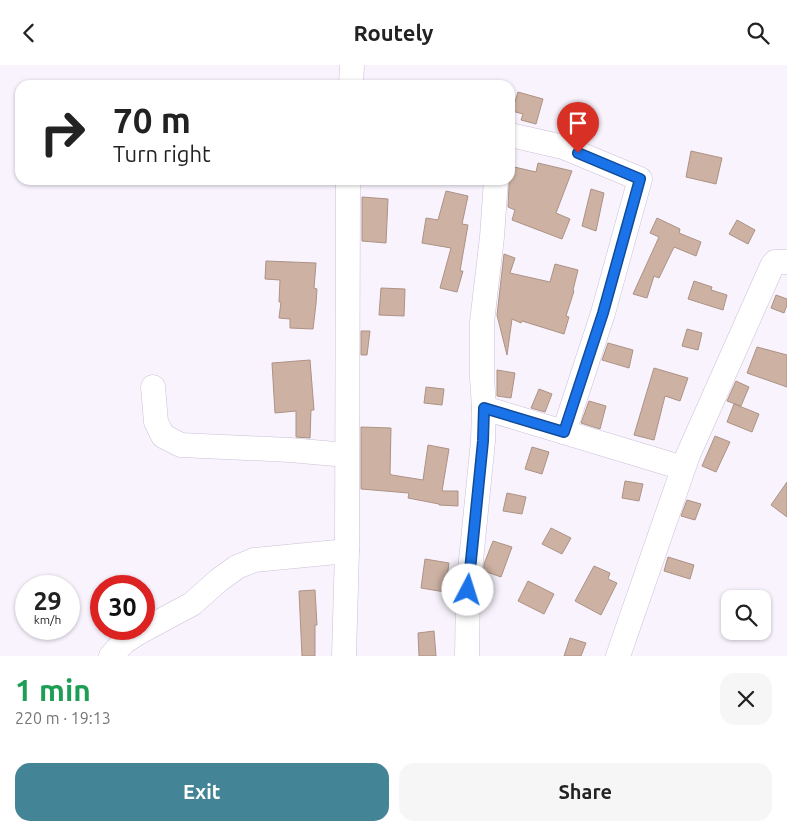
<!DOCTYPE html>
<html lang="en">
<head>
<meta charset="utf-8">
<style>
  body { margin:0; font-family:Ubuntu,sans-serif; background:#f6f6f6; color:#222; height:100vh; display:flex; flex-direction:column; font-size:19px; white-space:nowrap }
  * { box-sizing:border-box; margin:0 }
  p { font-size:16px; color:#767676 }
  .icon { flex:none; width:28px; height:28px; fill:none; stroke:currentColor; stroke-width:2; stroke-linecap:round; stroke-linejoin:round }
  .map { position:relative; height:591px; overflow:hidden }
  .details { display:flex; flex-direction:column; background:#fff; flex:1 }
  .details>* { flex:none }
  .hud { position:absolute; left:15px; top:15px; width:500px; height:105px; border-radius:15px; box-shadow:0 1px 4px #0004; background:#fff; color:#222; overflow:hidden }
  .buttons { position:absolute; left:721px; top:525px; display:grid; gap:10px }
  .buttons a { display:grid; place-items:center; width:50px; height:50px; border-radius:10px; background:#fff; box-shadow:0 1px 4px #0004; font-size:25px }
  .speed { position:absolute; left:15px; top:510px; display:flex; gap:10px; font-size:25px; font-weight:700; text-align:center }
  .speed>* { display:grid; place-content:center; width:65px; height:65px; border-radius:50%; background:#fff; box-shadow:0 1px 4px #0004; line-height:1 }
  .speed small { font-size:12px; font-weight:400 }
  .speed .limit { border:8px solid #d22; background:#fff; color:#111 }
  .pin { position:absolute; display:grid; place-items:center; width:42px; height:42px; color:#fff; margin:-51px -21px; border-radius:50% 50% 50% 0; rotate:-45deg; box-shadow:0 0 5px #0007 }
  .pin .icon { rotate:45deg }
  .me { position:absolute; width:55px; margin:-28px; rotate:5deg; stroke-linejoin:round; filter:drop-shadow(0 0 4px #0008) }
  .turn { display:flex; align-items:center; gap:18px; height:105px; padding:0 15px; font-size:22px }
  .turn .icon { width:65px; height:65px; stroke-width:2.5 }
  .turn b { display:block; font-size:35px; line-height:42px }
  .round { display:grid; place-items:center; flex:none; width:52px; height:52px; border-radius:15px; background:#f6f6f6 }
  .overview { display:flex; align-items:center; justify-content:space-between; height:85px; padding:0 15px }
  h1 { font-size:30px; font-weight:700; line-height:38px; color:#1e9e55 }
  .cta { display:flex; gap:10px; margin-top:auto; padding:10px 15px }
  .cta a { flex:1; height:58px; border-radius:15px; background:#438496; color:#fff; font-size:20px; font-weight:700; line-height:58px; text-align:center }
  .cta a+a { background:#f6f6f6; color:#222 }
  header { display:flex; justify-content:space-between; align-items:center; height:65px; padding:0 15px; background:#fff; font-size:22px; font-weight:700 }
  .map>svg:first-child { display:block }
</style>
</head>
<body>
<header><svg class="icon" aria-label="back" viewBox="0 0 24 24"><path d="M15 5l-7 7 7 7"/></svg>Routely<svg class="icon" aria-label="search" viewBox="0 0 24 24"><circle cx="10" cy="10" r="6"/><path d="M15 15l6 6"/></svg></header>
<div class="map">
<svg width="787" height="591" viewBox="0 0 787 591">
  <rect width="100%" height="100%" fill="#f8f3fd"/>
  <g fill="#cdb2a3" stroke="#ad9285">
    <polygon points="518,27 543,34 536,59 521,55 523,49 512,46"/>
    <polygon points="691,86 722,93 716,119 686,112"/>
    <polygon points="538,98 572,106 556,148 570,154 562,174 512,155 515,145 508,142 510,101 536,107"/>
    <polygon points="591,124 604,128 596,166 582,161"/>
    <polygon points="446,126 468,131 462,159 468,160 460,206 463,206 457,227 440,223 451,183 422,178 426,153 438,155"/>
    <polygon points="362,132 388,134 386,178 362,176"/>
    <polygon points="657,153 680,164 679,168 701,177 696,191 674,182 659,213 654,211 647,233 633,229 659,172 650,168"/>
    <polygon points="737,155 755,165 748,179 729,169"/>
    <polygon points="504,189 515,193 510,208 550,217 555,199 578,205 573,225 574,226 566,251 569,252 564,269 522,256 521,258 512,254 507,290 497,250"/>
    <polygon points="266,196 316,198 314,223 317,224 316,239 313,264 290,263 290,254 279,253 281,237 279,237 280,215 265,214"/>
    <polygon points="694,216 712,222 711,225 727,230 723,245 688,234"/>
    <polygon points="381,223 405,224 404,251 379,250"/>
    <polygon points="776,230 787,234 787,240 784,248 771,243"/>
    <polygon points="687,264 702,268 698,285 682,281"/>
    <polygon points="361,266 370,266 367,290 361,290"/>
    <polygon points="608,278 633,285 629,303 602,295"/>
    <polygon points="757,282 787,290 787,322 747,308"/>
    <polygon points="310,295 314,345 311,345 310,373 296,372 296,346 275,348 272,298"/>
    <polygon points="654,303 688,313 680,336 665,331 654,375 634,370"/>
    <polygon points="497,305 515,308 511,333 497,331"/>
    <polygon points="736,316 749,322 741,341 727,336"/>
    <polygon points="426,322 444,324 442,340 424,338"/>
    <polygon points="539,324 552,329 545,347 531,343"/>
    <polygon points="589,336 606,341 600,364 581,358"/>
    <polygon points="734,339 759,349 752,367 727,357"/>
    <polygon points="361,362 391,363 390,409 392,410 423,415 428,380 449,384 442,426 458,426 458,441 439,440 439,439 408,433 409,428 361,424"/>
    <polygon points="715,371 730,377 716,407 702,401"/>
    <polygon points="532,382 549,387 542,409 525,404"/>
    <polygon points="625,416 643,419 639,436 622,433"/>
    <polygon points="787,417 787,452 771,440"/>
    <polygon points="507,428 526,432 522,449 503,446"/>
    <polygon points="687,435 701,439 695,455 681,451"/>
    <polygon points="551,463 571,473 562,489 542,479"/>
    <polygon points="493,476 512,482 501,512 484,506 484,499"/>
    <polygon points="668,492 694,500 690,514 664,506"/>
    <polygon points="425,494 449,498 445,527 421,523"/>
    <polygon points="594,501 610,508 608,514 617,518 601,550 575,536"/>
    <polygon points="528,516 554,529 544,549 518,536"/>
    <polygon points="315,525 317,560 315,560 315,591 302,591 299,526"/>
    <polygon points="434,566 436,591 419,591 418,568"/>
    <polygon points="570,573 586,578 581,591 564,591"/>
  </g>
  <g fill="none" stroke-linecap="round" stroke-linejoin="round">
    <defs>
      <g id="minor">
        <polyline points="351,20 352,0"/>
        <polyline points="510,70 563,82 640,114 603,248 564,367"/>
        <polyline points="153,322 156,357 163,371 181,380 290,385 347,390"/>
        <polyline points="484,343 683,403"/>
        <polyline points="111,591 124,577 138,568 192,539 219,515 237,502 254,495 347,486"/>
        <polyline points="344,591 347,486 348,115"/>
        <polyline points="467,591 468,525 483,376 484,343 482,312 482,257 492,172 496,115"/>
        <polyline points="618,591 688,390 772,201 775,197 787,197"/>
      </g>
    </defs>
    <use href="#minor" stroke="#ccbfd8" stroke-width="25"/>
    <use href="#minor" stroke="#fff" stroke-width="24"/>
  </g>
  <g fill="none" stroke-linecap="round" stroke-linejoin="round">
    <defs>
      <polyline id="route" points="468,525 483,376 484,343 564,367 603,248 640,114 578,88"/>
    </defs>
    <use href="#route" stroke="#114b97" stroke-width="12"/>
    <use href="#route" stroke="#1a73e8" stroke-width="9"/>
  </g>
</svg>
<div class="buttons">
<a><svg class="icon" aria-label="search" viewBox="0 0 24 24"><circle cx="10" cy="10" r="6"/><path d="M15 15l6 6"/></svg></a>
</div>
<div class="speed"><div>29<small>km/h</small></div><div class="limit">30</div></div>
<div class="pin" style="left:578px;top:88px;background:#d93025"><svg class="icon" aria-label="arrive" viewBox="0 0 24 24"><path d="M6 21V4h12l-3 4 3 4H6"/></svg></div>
<svg class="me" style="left:468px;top:525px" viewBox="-20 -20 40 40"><circle r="19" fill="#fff"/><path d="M0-13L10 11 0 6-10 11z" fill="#1a73e8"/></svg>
<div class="hud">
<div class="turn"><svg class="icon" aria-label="right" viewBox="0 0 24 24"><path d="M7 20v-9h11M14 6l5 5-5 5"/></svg><div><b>70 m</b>Turn right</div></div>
</div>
</div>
<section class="details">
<div class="overview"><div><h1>1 min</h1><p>220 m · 19:13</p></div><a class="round"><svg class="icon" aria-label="close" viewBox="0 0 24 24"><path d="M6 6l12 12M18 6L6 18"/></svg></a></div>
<div class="cta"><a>Exit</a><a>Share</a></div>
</section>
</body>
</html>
